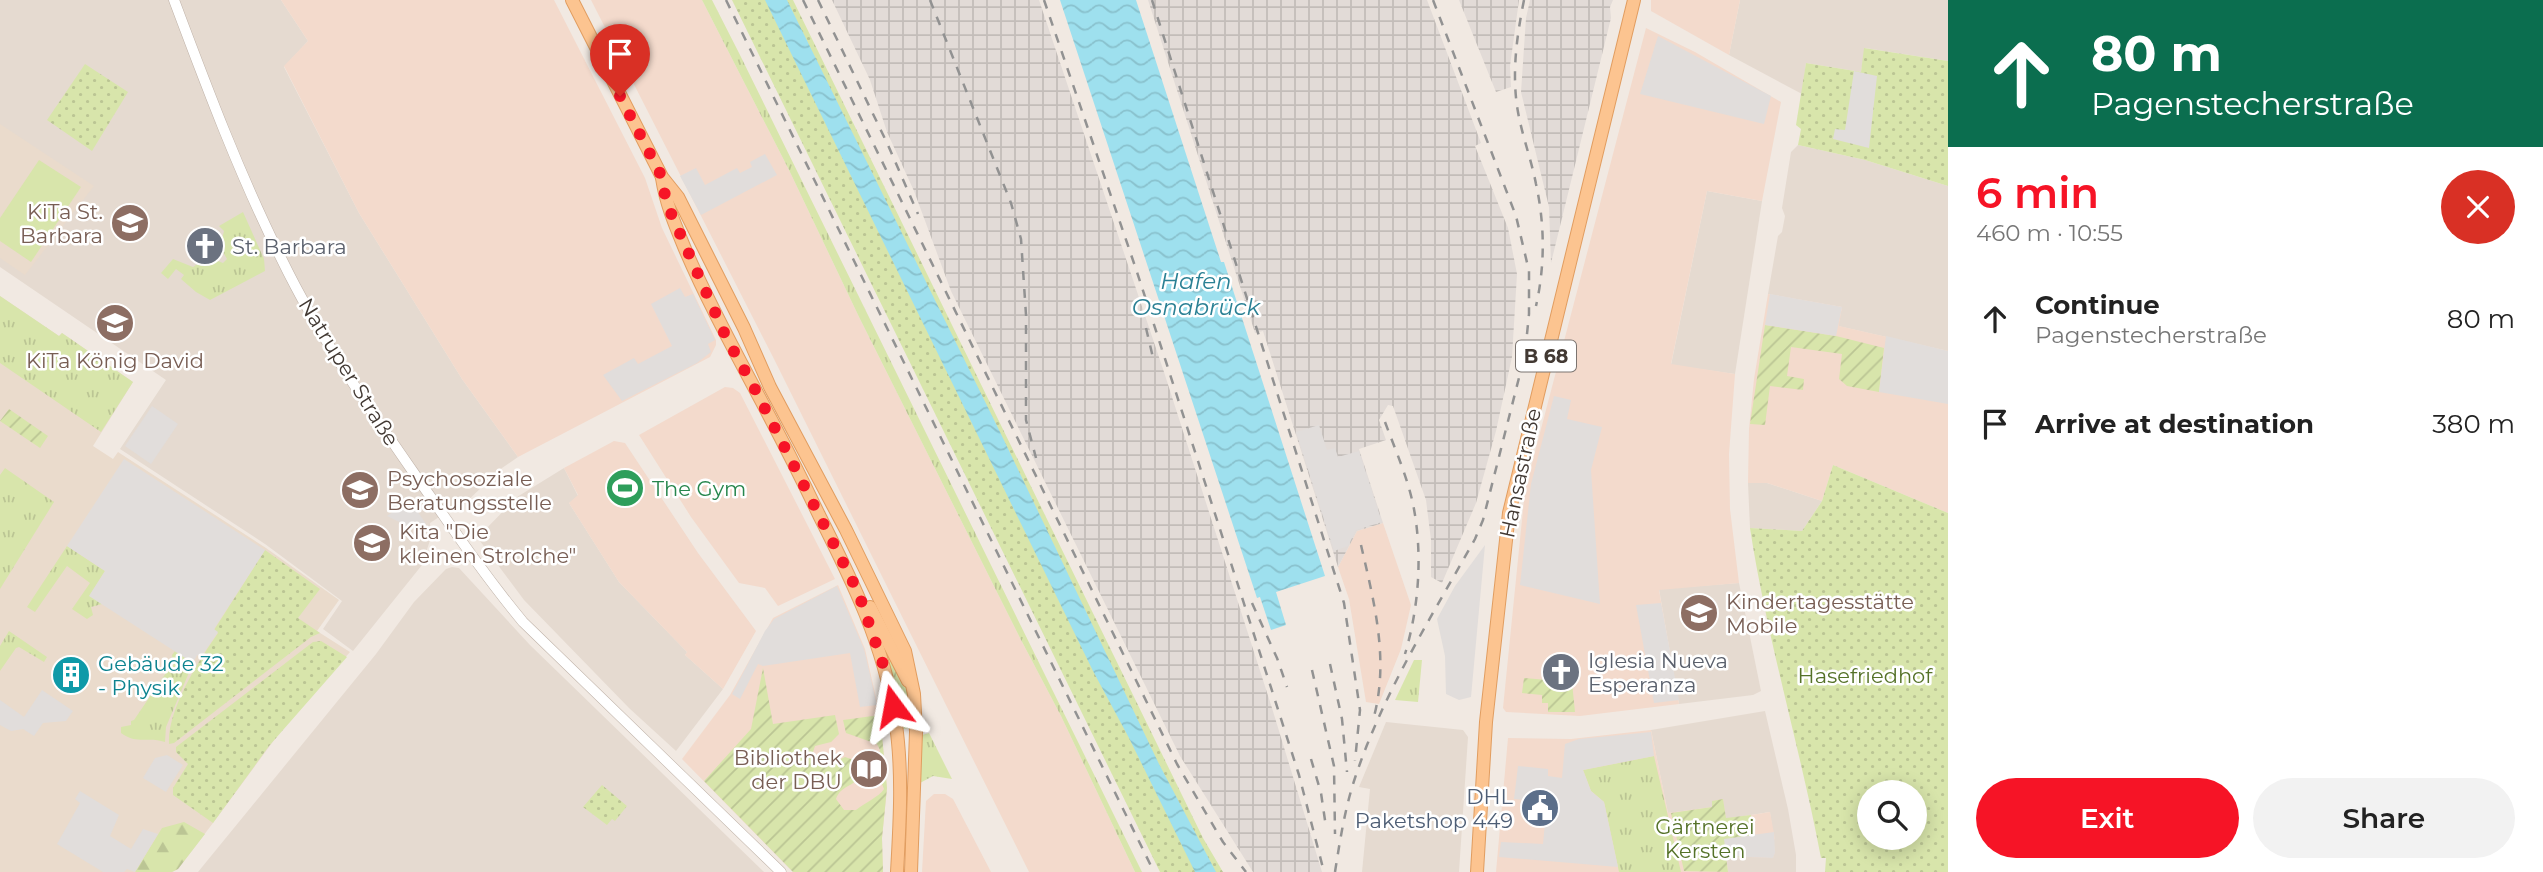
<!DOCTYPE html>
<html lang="en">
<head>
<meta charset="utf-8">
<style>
  body { margin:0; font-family:Montserrat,sans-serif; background:#f2f2f2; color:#222; height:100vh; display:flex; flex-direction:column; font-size:26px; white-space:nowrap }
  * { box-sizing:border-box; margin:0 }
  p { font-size:23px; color:#767676 }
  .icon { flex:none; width:38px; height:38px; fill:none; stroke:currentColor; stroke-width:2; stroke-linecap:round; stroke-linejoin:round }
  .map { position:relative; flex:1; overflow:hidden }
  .details { display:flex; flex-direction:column; background:#fff; width:595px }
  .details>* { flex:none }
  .top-card { background:#0b6e4f; color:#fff; overflow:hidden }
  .tools { position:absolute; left:1857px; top:780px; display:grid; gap:14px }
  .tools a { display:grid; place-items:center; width:70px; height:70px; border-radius:50%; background:#fff; box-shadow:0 4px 18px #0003; font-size:35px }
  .pin { position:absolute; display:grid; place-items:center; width:60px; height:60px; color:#fff; margin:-72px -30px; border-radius:50% 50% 50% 0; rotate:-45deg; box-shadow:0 0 7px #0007 }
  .pin .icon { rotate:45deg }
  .me { position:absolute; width:77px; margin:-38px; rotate:347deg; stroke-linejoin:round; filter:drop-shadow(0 0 5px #0008) }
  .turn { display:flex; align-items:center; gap:24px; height:147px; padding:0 28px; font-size:32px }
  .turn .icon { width:91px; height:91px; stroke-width:2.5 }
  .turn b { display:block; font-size:49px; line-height:60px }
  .round { display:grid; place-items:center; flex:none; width:74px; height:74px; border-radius:37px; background:#f2f2f2 }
  .overview { display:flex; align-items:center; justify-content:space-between; height:119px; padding:0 28px }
  h1 { font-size:42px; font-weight:600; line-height:52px; color:#f61426 }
  .button { display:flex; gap:14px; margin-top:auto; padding:14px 28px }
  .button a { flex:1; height:80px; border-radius:42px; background:#f61426; color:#fff; font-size:28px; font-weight:600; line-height:80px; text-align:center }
  .button a+a { background:#f2f2f2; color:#222 }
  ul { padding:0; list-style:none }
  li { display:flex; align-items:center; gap:21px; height:105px; padding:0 28px }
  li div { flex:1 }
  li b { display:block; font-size:26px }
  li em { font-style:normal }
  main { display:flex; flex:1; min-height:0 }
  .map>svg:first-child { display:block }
</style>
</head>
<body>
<main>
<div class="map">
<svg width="1948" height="872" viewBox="0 0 1948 872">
  <defs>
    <pattern id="industrial-grid" width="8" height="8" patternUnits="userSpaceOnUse" patternTransform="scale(1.75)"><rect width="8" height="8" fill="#e2dbd7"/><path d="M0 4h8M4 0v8" fill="none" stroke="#c3bdb9"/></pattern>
    <pattern id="grass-tufts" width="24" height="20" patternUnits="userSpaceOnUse" patternTransform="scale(1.75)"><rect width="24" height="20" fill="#d8e5ab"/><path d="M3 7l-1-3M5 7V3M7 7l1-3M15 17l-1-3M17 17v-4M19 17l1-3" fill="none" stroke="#bbc594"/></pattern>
    <pattern id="forest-firs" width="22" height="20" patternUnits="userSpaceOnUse" patternTransform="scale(1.75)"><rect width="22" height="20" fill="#d8e5ab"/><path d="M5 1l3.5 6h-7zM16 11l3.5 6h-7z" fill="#bbc594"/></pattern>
    <pattern id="park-dots" width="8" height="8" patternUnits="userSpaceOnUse" patternTransform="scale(1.75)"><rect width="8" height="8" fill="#d8e5ab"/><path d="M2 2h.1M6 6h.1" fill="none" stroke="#bbc594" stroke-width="1.8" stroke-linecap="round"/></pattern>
    <pattern id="garden-furrows" width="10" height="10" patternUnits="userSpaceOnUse" patternTransform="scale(1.75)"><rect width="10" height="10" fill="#d8e5ab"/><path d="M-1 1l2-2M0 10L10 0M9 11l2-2" fill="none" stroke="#bbc594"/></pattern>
    <pattern id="water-waves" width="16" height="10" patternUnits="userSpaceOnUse" patternTransform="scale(1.75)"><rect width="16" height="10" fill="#9ee0ee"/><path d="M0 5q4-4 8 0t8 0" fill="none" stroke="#89c1cd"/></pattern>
  </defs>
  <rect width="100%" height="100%" fill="#f1e9e2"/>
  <g fill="#e5dad0">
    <polygon points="0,0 281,0 308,41 284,67 359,213 462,379 518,457 502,468 463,505 454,507 430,523 431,537 422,565 353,651 323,629 342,601 265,544 120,449 166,380 0,267"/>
    <polygon points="1740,0 1948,0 1948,61 1865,48 1861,72 1806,63 1802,94 1729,55"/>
    <polygon points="1798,145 1865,160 1948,186 1948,351 1838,326 1842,307 1768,294 1778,236 1782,232 1785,216 1782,208 1791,152"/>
    <polygon points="1707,191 1762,201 1735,374 1671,365"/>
    <polygon points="564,468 578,496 569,503 619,582 687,652 685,655 723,689 676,751 629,708 524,600 480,541 483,532 517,497"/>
    <polygon points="1748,483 1767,483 1822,501 1802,531 1750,528"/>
    <polygon points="452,567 459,568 530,645 764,872 198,872 376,654 414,602 446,569"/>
    <polygon points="1739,583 1761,691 1753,695 1679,704 1659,589"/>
    <polygon points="1765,711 1788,809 1796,855 1796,872 1728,872 1726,856 1775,853 1770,812 1725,819 1713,807 1668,813 1651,730"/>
    <polygon points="1386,722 1463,730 1468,737 1459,872 1362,872 1370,789 1359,787"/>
  </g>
  <g fill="#f3dacc">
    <polygon points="281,0 554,0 645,178 662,228 716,340 716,345 710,357 518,457 462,379 359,213 284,66 308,41"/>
    <polygon points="591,0 702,0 789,170 859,317 1020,638 1061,716 1135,872 1029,872 774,359"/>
    <polygon points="1651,0 1740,0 1729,55 1651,11"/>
    <polygon points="1646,28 1695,52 1781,102 1762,201 1707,191 1671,364 1735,374 1729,454 1730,509 1739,583 1659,590 1679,704 1580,716 1506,712 1503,708 1525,490"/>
    <polygon points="1768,294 1842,307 1839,326 1948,351 1948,513 1833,465 1822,501 1767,483 1748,483 1749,429 1754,379"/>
    <polygon points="725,387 733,388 740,393 835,579 778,606 765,588 739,583 691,517 639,435"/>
    <polygon points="614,441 625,443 698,553 756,631 723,689 685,655 687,652 619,582 569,503 578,495 564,468"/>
    <polygon points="1383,523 1411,605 1401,649 1379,704 1366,702 1349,599 1338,567 1357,531"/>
    <polygon points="838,585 865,649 880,715 887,788 882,838 883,872 793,872 682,759 730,695 773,618"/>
    <polygon points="1651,730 1668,813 1712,807 1712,801 1723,799 1726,819 1770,812 1775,839 1773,840 1775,853 1773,858 1726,856 1728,872 1496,872 1508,738 1571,739"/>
    <polygon points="934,794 945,794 953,799 991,872 922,872 926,801"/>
  </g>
  <g fill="url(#industrial-grid)">
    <polygon points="832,0 1039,0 1164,372 1272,708 1322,872 1253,872 1180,756 951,291 914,191 887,132 870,80"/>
    <polygon points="1148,0 1427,0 1481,143 1475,146 1508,228 1517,274 1512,357 1496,431 1476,503 1442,583 1431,577 1431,540 1426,500 1393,406 1388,405 1379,420 1386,440 1359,449 1383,523 1357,531 1338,567 1263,331 1255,333"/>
    <polygon points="1459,0 1519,0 1510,66 1511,87 1496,92"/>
    <polygon points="1530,0 1613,0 1610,7 1611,18 1551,263 1549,207 1521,92 1526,18"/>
  </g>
  <g fill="#eadbcc">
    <polygon points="0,124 94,186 25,275 0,258"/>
    <polygon points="0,296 59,336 62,333 133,382 93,446 113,459 118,452 266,548 339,600 317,631 350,652 283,728 213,823 178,869 172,872 0,872"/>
  </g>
  <g fill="url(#grass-tufts)">
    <polygon points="702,0 712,0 739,53 1142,872 1135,872 1061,716 1020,638 859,317 789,170"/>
    <polygon points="243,212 264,259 265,271 210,300 196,292 181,279 184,275 176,269 168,279 161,273 173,259 193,267 208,257 223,263 227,259 220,247 224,231 219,226"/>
    <polygon points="0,296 59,336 62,333 133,382 101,432 0,363"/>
    <polygon points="5,468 54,502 0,589 0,475"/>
    <polygon points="67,546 105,571 90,595 102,604 91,607 93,615 87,619 72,609 90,583 67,566 35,612 27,607"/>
    <polygon points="9,631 47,657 44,662 19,647 16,648 0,671 0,646"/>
    <polygon points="882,639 907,687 911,728 901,729"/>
    <path d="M175,651L193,663L166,727L165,742C149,736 137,745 121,733V727L131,725V721L134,720L168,670V667L174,665L172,655Z"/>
    <polygon points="1414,660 1422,660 1418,702 1395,700"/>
    <polygon points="929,733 952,779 933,776 920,783 922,735"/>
    <polygon points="1654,756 1681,872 1619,872 1604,802 1591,791 1583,770"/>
  </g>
  <polygon fill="url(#forest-firs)" points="184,822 205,834 178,869 172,872 135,872 162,828"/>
  <g fill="url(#park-dots)" fill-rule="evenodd">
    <polygon points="732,0 793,0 1203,838 1223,872 1160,872"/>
    <polygon points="1864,48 1948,61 1948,186 1865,160 1798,145 1801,129 1796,125 1806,63 1861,72"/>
    <polygon points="85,64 128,92 92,151 47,120"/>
    <path d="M1833,465L1948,513V872H1825L1826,858H1821C1800,747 1767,639 1750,528L1802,531L1822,501ZM1869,793H1914V838H1869Z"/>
    <path d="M265,550L320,589L298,618L320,633L311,637L174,743L169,744C167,710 199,660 218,633L214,630Z"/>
    <polygon points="321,641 347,657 269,746 213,823 173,795 173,788 188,764 176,752 176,747 313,642"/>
    <polygon points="602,785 627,806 615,821 612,819 607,825 583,807"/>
  </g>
  <g fill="url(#garden-furrows)">
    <polygon points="1765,325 1836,336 1884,348 1879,392 1847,386 1839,379 1842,354 1791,347 1787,376 1804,379 1803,390 1770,386 1765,425 1750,424"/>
    <polygon points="9,409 48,436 40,448 0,421"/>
    <path d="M763,668L773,724L835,715L839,734L831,742L815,746L811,758C822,773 832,762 845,757L857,761L861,775C854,787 841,785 836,799L844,810H856C864,803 879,797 884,789L879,777L877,762L880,750L877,744L846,733L843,720L880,715L887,788L882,838L883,872H793L704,781L751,729Z"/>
    <polygon points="1524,678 1572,682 1575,712 1548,712 1548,703 1542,703 1542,695 1522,693"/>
    <polygon points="1723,799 1726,818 1751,815 1754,835 1740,838 1742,857 1726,856 1728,872 1684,871 1671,813 1712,807 1712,801"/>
  </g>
  <polygon fill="#d8e5ab" points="39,160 81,187 31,262 0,241 0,218"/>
  <g fill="#e1dddb">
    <polygon points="1658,36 1771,96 1764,124 1640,94"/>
    <polygon points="1854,71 1877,76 1869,148 1833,139 1835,129 1845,130"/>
    <polygon points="765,154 777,175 701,215 680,176 696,168 705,185 737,168 740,173 752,167 750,162"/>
    <polygon points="680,288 685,297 693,294 715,340 708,344 711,352 697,363 622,401 603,375 634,358 638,364 672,346 651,304"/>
    <polygon points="1770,294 1842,307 1836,336 1765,325"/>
    <polygon points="1886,336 1948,351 1948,404 1879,392"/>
    <polygon points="1554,396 1571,400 1567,419 1602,427 1591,470 1600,604 1520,585 1531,484"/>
    <polygon points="152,406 178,424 151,464 125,446"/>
    <polygon points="1319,425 1327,450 1335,448 1338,457 1359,451 1382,522 1356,530 1348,546 1334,551 1296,432"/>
    <polygon points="124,459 265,550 214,629 218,632 201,657 197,655 193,663 89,596 105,571 67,546"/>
    <polygon points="410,500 426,524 418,531 387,516"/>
    <polygon points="1485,545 1471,697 1459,700 1446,694 1445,656 1437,619 1455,586"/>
    <polygon points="837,586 864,649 877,705 860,707 850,653 763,666 758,664 740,699 732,694 765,631 774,619"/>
    <polygon points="1661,603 1679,700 1654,703 1636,605"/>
    <polygon points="42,690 73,711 66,721 43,723 34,736 23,729 11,731 0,725 0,700 24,717"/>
    <polygon points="1651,732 1654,756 1583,770 1591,791 1604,802 1618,867 1499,857 1501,842 1543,844 1547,802 1514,799 1518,766 1548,769 1548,776 1562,778 1565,744 1579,739"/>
    <polygon points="167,755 183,765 166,792 143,778 155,758"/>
    <polygon points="80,791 119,815 110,836 131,849 143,829 158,834 135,872 127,869 124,872 103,872 57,844 80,803 75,799"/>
    <polygon points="1774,832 1775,853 1773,858 1726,856 1724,839"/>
  </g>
  <g fill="url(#water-waves)">
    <polygon points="765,0 787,0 1001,434 1159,764 1216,872 1195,872 1129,738 1093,671"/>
    <polygon points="1060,0 1136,0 1221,262 1224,262 1325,576 1276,592 1286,625 1271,630 1260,597 1257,598"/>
  </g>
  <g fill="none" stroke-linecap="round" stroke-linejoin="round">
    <defs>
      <path id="minor" d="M174,0C207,88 240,176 282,260C319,336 368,407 416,476C451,526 484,575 523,622L781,872"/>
      <g id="major">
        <polyline points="572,0 662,177 678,197 744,328 770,387 846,530 905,651 914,694 916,732 911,872"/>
        <path d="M662,178C666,204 675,225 685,249C706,298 731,344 756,391C778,432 799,473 819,515C852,580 884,645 895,718C903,768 900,821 897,872"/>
        <polyline points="870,607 908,681"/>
        <polyline points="1477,872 1486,722 1509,513 1634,0"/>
      </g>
    </defs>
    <use href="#minor" stroke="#bfb2a8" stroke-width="11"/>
    <use href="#major" stroke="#e19d60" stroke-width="14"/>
    <use href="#minor" stroke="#fff" stroke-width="10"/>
    <use href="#major" stroke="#fcc490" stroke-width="12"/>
    <g stroke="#929292" stroke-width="2.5" stroke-dasharray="9 9" stroke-linecap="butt">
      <polyline points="726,0 1154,872"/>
      <polyline points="803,0 1177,764 1223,842 1246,872"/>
      <polyline points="818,0 888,145 918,214"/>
      <polyline points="930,0 1011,203 1021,239 1026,315 1026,420 1036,458"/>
      <polyline points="1044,0 1137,272 1258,647 1299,775 1324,872"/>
      <polyline points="1152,0 1344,603 1360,710 1355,761"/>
      <path d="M1524,0C1517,35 1512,70 1517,106C1521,133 1531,158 1536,184C1545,225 1545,266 1536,306"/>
      <polyline points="1146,328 1154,362"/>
      <path d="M1385,422C1395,449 1407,476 1413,504C1423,553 1419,607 1405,654"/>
      <path d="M1361,545C1374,602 1390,661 1373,720"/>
      <polyline points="1252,603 1277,658 1287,687"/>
      <polyline points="1330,664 1342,719 1347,772"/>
      <polyline points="1312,670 1334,766 1335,834"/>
      <polyline points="1311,759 1321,793 1326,827"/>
      <path d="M1335,872C1340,840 1345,808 1355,778C1383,693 1432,616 1475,539L1483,520L1525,354L1529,314V271L1516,216L1433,0"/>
    </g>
  </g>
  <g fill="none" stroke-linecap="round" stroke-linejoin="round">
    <polyline stroke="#f61426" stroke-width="12" stroke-dasharray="0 21.6" points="620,96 662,177 666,202 726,337 757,393 858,592 882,661 893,706"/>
  </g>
  <defs>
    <symbol id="school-disc" viewBox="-11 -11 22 22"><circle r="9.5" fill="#8d6e63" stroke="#fff"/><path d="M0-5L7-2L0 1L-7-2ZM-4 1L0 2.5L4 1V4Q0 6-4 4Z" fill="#fff"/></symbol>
    <symbol id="church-disc" viewBox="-11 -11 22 22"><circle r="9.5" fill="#6b7280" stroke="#fff"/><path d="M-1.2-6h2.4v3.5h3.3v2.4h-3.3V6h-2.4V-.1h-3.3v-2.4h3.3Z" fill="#fff"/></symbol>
    <symbol id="stadium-disc" viewBox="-11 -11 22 22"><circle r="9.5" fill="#2e9e5b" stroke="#fff"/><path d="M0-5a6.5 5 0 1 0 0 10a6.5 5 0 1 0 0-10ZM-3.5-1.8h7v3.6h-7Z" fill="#fff"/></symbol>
    <symbol id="university-disc" viewBox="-11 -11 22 22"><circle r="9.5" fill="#8d6e63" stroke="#fff"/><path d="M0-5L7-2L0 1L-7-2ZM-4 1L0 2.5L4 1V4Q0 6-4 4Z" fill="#fff"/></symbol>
    <symbol id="building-disc" viewBox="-11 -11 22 22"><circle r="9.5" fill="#0f9aa8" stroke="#fff"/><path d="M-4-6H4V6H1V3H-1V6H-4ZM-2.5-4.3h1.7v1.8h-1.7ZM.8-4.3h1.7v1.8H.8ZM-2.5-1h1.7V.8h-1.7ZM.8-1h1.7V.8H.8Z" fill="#fff"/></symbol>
    <symbol id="library-disc" viewBox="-11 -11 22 22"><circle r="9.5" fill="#8d6e63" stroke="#fff"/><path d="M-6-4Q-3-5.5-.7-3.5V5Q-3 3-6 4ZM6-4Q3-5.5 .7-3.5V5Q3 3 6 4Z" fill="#fff"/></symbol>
    <symbol id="civic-disc" viewBox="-11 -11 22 22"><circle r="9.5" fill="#5c6f8a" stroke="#fff"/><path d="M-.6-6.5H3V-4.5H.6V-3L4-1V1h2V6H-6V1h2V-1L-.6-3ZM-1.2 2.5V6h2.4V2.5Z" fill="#fff"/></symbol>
  </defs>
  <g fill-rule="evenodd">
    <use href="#school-disc" x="108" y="201" width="44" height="44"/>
    <use href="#church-disc" x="183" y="224" width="44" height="44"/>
    <use href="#school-disc" x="93" y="301" width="44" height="44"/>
    <use href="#stadium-disc" x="603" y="466" width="44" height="44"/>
    <use href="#university-disc" x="338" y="468" width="44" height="44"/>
    <use href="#school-disc" x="350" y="521" width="44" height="44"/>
    <use href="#school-disc" x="1677" y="591" width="44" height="44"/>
    <use href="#church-disc" x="1539" y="650" width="44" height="44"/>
    <use href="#building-disc" x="49" y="653" width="44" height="44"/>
    <use href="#library-disc" x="847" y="747" width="44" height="44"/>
    <use href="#civic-disc" x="1518" y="786" width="44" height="44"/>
  </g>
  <g text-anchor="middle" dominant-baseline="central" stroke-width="5" stroke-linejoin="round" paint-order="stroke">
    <rect fill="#fff" stroke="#7b7470" stroke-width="2" x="1516" y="340.5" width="60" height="31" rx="5"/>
    <g font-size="19" font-weight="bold" fill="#423933">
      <text x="1546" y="356">B 68</text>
    </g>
    <g font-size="21" fill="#785e54" stroke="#fff" text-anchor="start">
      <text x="103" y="211" text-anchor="end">KiTa St.<tspan x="103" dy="24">Barbara</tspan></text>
      <text x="115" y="360" text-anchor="middle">KiTa König David</text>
      <text x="387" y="478">Psychosoziale<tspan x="387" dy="24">Beratungsstelle</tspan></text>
      <text x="399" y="531">Kita "Die<tspan x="399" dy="24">kleinen Strolche"</tspan></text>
      <text x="1726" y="601">Kindertagesstätte<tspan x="1726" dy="24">Mobile</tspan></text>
      <text x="842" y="757" text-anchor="end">Bibliothek<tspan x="842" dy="24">der DBU</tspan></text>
    </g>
    <g font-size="21" fill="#5b616d" stroke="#fff" text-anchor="start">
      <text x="232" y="246">St. Barbara</text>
      <text x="1588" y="660">Iglesia Nueva<tspan x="1588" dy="24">Esperanza</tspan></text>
    </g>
    <g font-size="21" fill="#423933" stroke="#fff">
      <text transform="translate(349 372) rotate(58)">Natruper Straße</text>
      <text transform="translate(1520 473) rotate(-78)">Hansastraße</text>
    </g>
    <g font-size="21" fill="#27864d" stroke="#fff" text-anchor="start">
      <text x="652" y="488">The Gym</text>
    </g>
    <g font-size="21" fill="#0d838f" stroke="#fff" text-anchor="start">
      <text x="98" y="663">Gebäude 32<tspan x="98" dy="24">- Physik</tspan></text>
    </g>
    <g font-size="21" fill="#557228" stroke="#fff">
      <text x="1865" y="675">Hasefriedhof</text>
      <text x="1705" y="826">Gärtnerei<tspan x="1705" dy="24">Kersten</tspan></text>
    </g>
    <g font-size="21" fill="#4e5e75" stroke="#fff" text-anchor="end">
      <text x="1513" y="796">DHL<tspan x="1513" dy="24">Paketshop 449</tspan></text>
    </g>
    <g font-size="23" font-style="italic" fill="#2a8094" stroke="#fff">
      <text x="1196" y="281">Hafen<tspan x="1196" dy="26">Osnabrück</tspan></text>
    </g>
  </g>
</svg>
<div class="tools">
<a><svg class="icon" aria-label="search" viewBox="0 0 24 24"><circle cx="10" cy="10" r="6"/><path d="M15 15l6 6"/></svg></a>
</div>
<div class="pin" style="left:620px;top:96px;background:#d93025"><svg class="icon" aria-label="arrive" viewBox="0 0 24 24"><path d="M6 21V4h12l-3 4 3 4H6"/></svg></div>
<svg class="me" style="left:893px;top:706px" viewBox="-20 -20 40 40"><path d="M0-17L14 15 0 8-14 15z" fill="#f61426" stroke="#fff" stroke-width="4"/></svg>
</div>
<section class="details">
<div class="top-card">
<div class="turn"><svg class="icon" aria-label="ahead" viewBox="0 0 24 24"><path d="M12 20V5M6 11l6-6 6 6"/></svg><div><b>80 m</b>Pagenstecherstraße</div></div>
</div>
<div class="overview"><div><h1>6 min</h1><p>460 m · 10:55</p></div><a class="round" style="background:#d93025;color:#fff"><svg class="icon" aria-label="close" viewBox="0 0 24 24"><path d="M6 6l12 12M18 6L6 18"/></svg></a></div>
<ul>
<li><svg class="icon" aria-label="ahead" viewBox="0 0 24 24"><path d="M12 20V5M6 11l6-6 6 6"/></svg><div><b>Continue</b><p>Pagenstecherstraße</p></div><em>80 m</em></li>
<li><svg class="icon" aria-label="arrive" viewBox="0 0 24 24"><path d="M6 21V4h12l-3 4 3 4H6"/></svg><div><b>Arrive at destination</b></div><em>380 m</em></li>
</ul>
<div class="button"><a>Exit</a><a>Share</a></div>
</section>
</main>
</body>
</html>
